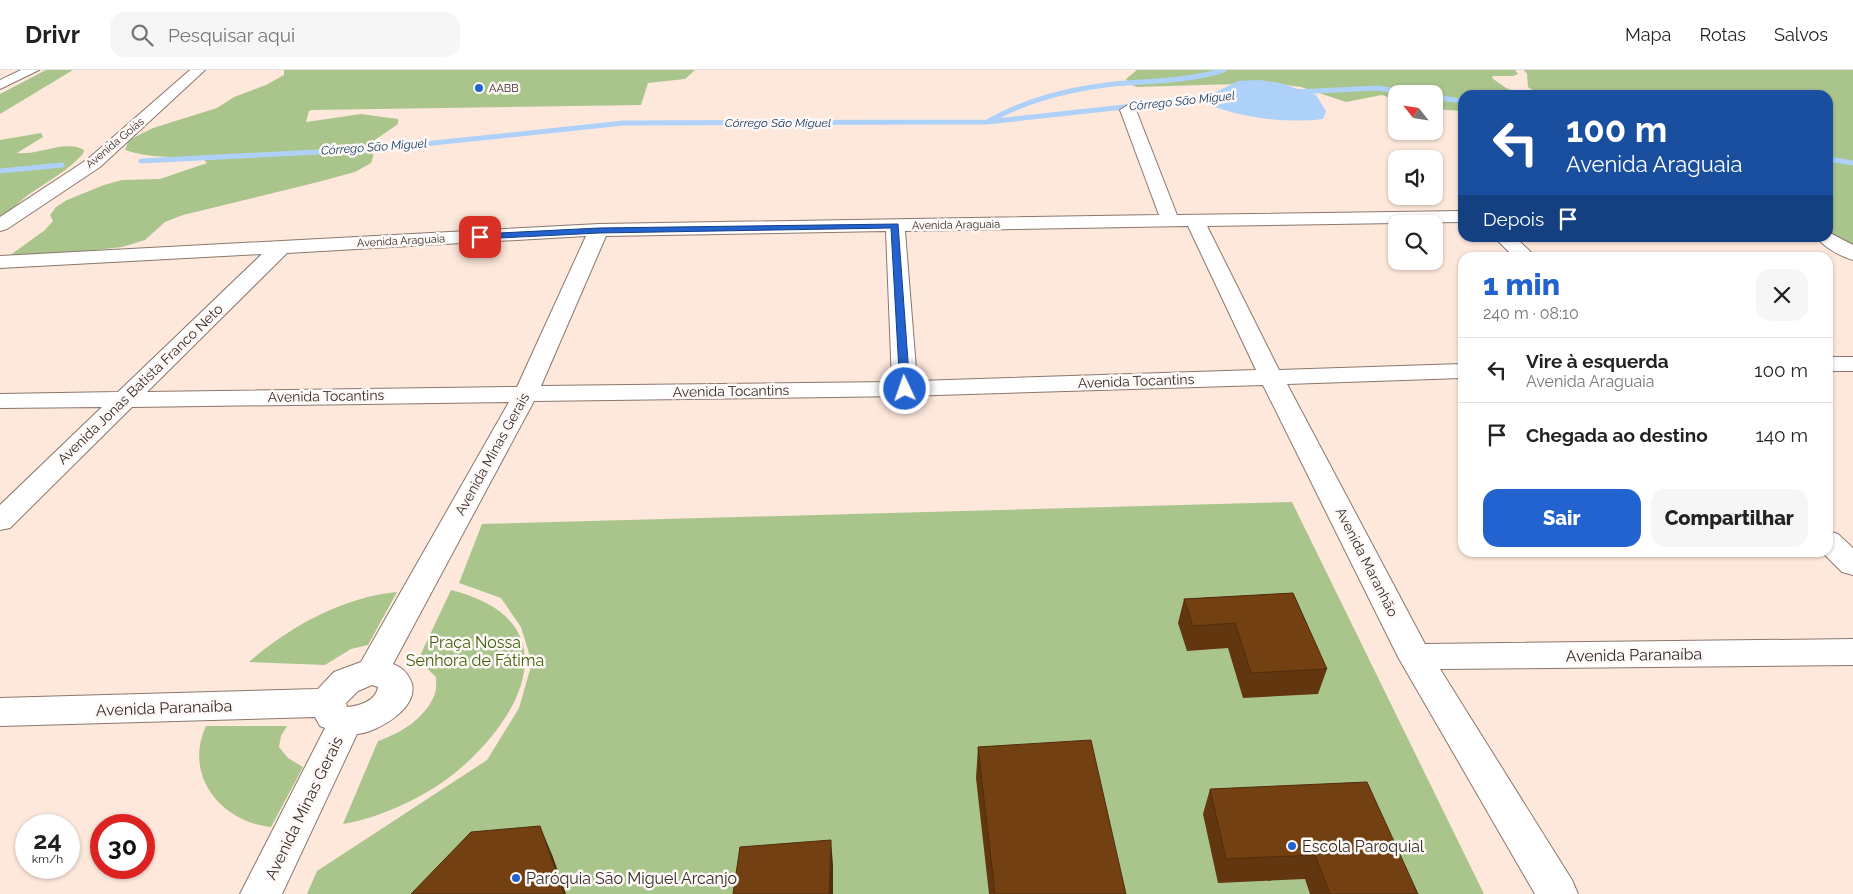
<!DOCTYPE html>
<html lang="pt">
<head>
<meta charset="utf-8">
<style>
  body { margin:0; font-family:Raleway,sans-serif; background:#f6f6f6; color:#222; height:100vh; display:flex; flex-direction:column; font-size:19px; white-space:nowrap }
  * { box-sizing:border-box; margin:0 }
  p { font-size:16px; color:#767676 }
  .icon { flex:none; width:28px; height:28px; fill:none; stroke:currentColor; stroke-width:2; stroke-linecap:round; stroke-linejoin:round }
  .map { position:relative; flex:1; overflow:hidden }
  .sheet { position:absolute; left:1458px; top:182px; width:375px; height:305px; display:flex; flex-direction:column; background:#fff; border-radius:15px; box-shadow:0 1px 4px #0004 }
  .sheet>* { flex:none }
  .banner { position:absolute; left:1458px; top:20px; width:375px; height:152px; border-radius:15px; box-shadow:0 1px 4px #0004; background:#1a4fa0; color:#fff; overflow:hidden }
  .needle { width:32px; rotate:300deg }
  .fabs { position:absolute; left:1388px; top:15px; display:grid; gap:10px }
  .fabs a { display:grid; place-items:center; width:55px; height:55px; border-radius:10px; background:#fff; box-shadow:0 1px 4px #0004; font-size:25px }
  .speed { position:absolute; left:15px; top:744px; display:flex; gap:10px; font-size:25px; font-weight:700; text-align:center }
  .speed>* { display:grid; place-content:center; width:65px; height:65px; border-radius:50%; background:#fff; box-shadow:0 1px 4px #0004; line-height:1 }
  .speed small { font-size:12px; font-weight:400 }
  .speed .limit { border:8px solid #d22; background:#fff; color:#111 }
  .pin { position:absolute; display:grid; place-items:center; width:42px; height:42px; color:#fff; margin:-21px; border-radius:10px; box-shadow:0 2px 8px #0006 }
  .me { position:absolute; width:55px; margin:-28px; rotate:357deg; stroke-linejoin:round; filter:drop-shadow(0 0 4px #0008) }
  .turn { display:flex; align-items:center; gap:18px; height:105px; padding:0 25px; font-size:22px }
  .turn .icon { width:65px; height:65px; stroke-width:2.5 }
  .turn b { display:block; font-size:35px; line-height:42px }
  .then { display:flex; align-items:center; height:48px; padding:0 25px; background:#0003; gap:10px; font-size:19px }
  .round { display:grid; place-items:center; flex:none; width:52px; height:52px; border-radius:15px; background:#f6f6f6 }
  .head { display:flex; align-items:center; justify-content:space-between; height:85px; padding:0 25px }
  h1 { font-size:30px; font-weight:800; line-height:38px; color:#2363cf }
  .cta { display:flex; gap:10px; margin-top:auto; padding:10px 25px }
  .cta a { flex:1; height:58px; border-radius:15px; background:#2363cf; color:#fff; font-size:20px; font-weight:800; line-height:58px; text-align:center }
  .cta a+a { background:#f6f6f6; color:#222 }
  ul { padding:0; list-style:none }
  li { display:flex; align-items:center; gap:15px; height:65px; padding:0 25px; border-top:1px solid #e0e0e0 }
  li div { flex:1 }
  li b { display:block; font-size:19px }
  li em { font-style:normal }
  header { display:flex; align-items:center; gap:30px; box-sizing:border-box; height:70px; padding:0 25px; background:#fff; border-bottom:1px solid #e0e0e0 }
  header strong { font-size:24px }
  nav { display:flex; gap:28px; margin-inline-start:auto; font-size:18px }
  .search { width:350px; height:45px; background:#f6f6f6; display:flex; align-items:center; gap:12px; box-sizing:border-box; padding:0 18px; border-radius:15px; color:#767676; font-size:19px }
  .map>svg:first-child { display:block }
</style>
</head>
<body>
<header>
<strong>Drivr</strong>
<div class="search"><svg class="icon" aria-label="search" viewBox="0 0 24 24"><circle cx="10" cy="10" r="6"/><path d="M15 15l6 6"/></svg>Pesquisar aqui</div>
<nav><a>Mapa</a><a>Rotas</a><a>Salvos</a></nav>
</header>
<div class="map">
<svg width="1853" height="824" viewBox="0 0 1853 824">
  <rect width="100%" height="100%" fill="#fee8dc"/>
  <g fill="#aac58c">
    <polygon points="46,0 73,0 0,44 0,24"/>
    <path d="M284,0H695L685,9L648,13L641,35L312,40L309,41L306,52L361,44L398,49V54L372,72L373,87L371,93L355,102L318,112L183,145L165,152L145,170L122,177L26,188L9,186L45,160L53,151L50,145L56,137L67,130L104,115L122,110L160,109L207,93L202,88C176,86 150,89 125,80L129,70L153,58L217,38L234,27L266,15L284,5Z"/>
    <polygon points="1137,0 1515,0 1518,4 1513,6 1493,6 1492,8 1506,18 1523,25 1462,25 1462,41 1434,39 1434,24 1396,24 1396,30 1382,25 1346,32 1301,17 1271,13 1137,17 1129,14 1126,9"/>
    <polygon points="1524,0 1853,0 1853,174 1828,167 1828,25 1540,25 1528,17 1527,4"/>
    <path d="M41,63L43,67L17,83C38,86 65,69 84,80L83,84C68,100 49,111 31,123C19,131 12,141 0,146V70Z"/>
    <polygon points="1292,432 1484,824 307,824 317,801 487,690 519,638 532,593 521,557 501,528 459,513 482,454"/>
    <path d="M451,520C576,551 520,655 447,709C418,730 378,748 343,754L378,671C401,663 424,649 434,626C437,620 436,613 436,607L418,590Z"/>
    <path d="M397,522L368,575L351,579L325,595L249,592C289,557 343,527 397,522Z"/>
    <path d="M206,656H287L281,666L279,677L288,688L303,697L271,757C221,752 183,705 206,656Z"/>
  </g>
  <path fill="#aed1fa" d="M1259,10L1280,13L1316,25L1326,41L1323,49C1289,53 1248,49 1215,37L1213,29L1216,22L1238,11Z"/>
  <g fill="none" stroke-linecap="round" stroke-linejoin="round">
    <g stroke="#aed1fa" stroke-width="5">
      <polyline points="1295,22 1378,18 1414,24"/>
      <polyline points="1434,27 1462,31"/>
      <path d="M989,51C1028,29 1069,19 1114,14C1151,11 1188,11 1224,0"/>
      <polyline points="1828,89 1853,93"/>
      <polyline points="141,91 376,79 624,53 987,52 1225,26"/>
      <polyline points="0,101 62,95"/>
    </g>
    <defs>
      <g id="minor">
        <polygon points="190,0 205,0 100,97 7,159 0,161 0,147 88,89"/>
        <path d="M1128,35L1136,40L1177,145L1462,141V152L1207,156L1279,300L1462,294V308L1287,314L1425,574L1853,569V595L1440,599L1572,810L1578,824H1535L1398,587L1263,315L905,326L534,331L393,594C401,597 406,601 410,609C424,635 379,662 357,664L282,824H240L325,658L320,656L315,647L0,656V628L318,619L334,602L361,592L509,332L132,337L10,458L0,460V435L102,337L0,338V324L118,322L262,184L0,198V186L599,154L1159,145L1120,40ZM1188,156L1256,300L917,311L905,161ZM886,161L892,312L541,316L606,166ZM586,166L517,317L147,322L287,183ZM372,615L378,617C376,631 359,636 347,637L346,633L358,621Z"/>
        <path d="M1828,162L1853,175V190C1842,187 1823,177 1818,168H1828Z"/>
        <polygon points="1495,168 1516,168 1537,188 1515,188"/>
        <rect x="1828" y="287" width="25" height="14"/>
        <polygon points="1828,461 1838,464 1853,478 1853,505 1842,502 1822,482 1828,482"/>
      </g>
      <polygon id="major" points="21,0 39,0 0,19 0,10"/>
    </defs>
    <use href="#minor" stroke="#8b776d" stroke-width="2"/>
    <use href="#major" stroke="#8b776d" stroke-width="2"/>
    <use href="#minor" fill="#fff" fill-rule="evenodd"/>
    <use href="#major" fill="#fff" fill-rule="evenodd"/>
  </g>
  <g fill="#62370f">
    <polygon points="1293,523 1327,599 1318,624 1243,628 1228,578 1187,581 1178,553 1184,529"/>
    <polygon points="978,677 1126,824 989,824 976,708"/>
    <polygon points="1210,719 1418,824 1310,824 1305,809 1218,813 1203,744"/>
  </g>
  <g fill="#502d0c">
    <polygon points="540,756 553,787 566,824 564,824"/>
    <polygon points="831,770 833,795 833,824 829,824"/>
  </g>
  <g fill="#724011" stroke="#502d0c">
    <polygon points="1293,523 1327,599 1251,603 1235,553 1193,556 1184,529"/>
    <polygon points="1091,670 1126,824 995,824 978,677"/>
    <polygon points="1367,712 1418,824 1330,824 1315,785 1226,789 1210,719"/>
    <polygon points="540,756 564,824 411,824 471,762"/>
    <polygon points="831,770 829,824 733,824 740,777"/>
  </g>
  <polygon fill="#2363cf" stroke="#174087" points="898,154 910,319 905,322 900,319 891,158 599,163 480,169 476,167 480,164 599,158"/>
  <g fill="#2363cf" stroke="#fef9f7" stroke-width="2">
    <circle cx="479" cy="18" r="5"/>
    <circle cx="1292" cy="776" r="5"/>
    <circle cx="516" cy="808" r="5"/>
  </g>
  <g text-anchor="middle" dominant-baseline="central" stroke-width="5" stroke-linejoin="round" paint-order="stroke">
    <g font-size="11" fill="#342c27" stroke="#fef9f7" text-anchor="start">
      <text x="489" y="18">AABB</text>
    </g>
    <g font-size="11" fill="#342c27" stroke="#fef9f7">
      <text transform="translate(115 73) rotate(-40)">Avenida Goiás</text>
      <text transform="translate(956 155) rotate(-1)">Avenida Araguaia</text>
      <text transform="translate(401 171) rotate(-3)">Avenida Araguaia</text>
    </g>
    <g font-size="12" font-style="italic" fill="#0c355f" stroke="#fef9f7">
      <text transform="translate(1182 31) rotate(-6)">Córrego São Miguel</text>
      <text x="778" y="53">Córrego São Miguel</text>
      <text transform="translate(374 77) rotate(-4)">Córrego São Miguel</text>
    </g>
    <g font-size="14" fill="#342c27" stroke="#fef9f7">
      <text transform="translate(1136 311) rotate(-2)">Avenida Tocantins</text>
      <text transform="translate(140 314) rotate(-44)">Avenida Jonas Batista Franco Neto</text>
      <text transform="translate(731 321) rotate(-1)">Avenida Tocantins</text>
      <text transform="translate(326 326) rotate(-1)">Avenida Tocantins</text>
      <text transform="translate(492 384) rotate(-61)">Avenida Minas Gerais</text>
      <text transform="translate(1367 492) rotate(63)">Avenida Maranhão</text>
    </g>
    <g font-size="16" fill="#416108" stroke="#fef9f7">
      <text x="475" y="572">Praça Nossa<tspan x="475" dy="18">Senhora de Fátima</tspan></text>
    </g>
    <g font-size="16" fill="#342c27" stroke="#fef9f7">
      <text transform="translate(1634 585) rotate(-1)">Avenida Paranaíba</text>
      <text transform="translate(164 638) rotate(-2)">Avenida Paranaíba</text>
      <text transform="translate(304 738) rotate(-64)">Avenida Minas Gerais</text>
    </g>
    <g font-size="16" fill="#342c27" stroke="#fef9f7" text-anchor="start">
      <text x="1302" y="776">Escola Paroquial</text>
      <text x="526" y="808">Paróquia São Miguel Arcanjo</text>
    </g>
  </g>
</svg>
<div class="fabs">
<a><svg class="needle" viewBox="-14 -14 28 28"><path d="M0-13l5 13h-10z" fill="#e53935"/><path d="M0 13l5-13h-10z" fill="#767676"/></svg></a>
<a><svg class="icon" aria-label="sound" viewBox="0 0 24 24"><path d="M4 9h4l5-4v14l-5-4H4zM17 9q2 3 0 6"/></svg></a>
<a><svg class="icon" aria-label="search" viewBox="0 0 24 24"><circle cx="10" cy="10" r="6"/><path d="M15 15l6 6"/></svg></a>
</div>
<div class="speed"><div>24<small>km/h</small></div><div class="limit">30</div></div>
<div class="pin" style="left:480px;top:167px;background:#d93025"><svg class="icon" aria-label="arrive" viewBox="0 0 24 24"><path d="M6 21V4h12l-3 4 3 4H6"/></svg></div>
<svg class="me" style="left:905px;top:319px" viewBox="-20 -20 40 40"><circle r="17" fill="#2363cf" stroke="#fff" stroke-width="3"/><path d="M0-11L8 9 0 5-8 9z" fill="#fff"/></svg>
<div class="banner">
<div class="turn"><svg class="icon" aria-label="left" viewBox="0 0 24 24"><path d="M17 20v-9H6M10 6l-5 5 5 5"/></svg><div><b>100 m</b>Avenida Araguaia</div></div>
<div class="then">Depois<svg class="icon" aria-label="arrive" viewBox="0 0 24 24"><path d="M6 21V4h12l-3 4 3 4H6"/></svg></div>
</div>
<section class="sheet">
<div class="head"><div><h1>1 min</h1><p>240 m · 08:10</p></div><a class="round"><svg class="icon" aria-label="close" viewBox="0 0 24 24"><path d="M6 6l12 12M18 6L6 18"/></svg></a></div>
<ul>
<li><svg class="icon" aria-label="left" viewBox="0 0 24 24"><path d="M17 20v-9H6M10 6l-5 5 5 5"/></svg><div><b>Vire à esquerda</b><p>Avenida Araguaia</p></div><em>100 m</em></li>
<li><svg class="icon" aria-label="arrive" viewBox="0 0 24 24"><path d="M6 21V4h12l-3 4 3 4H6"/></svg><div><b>Chegada ao destino</b></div><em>140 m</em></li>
</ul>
<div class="cta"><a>Sair</a><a>Compartilhar</a></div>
</section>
</div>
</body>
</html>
